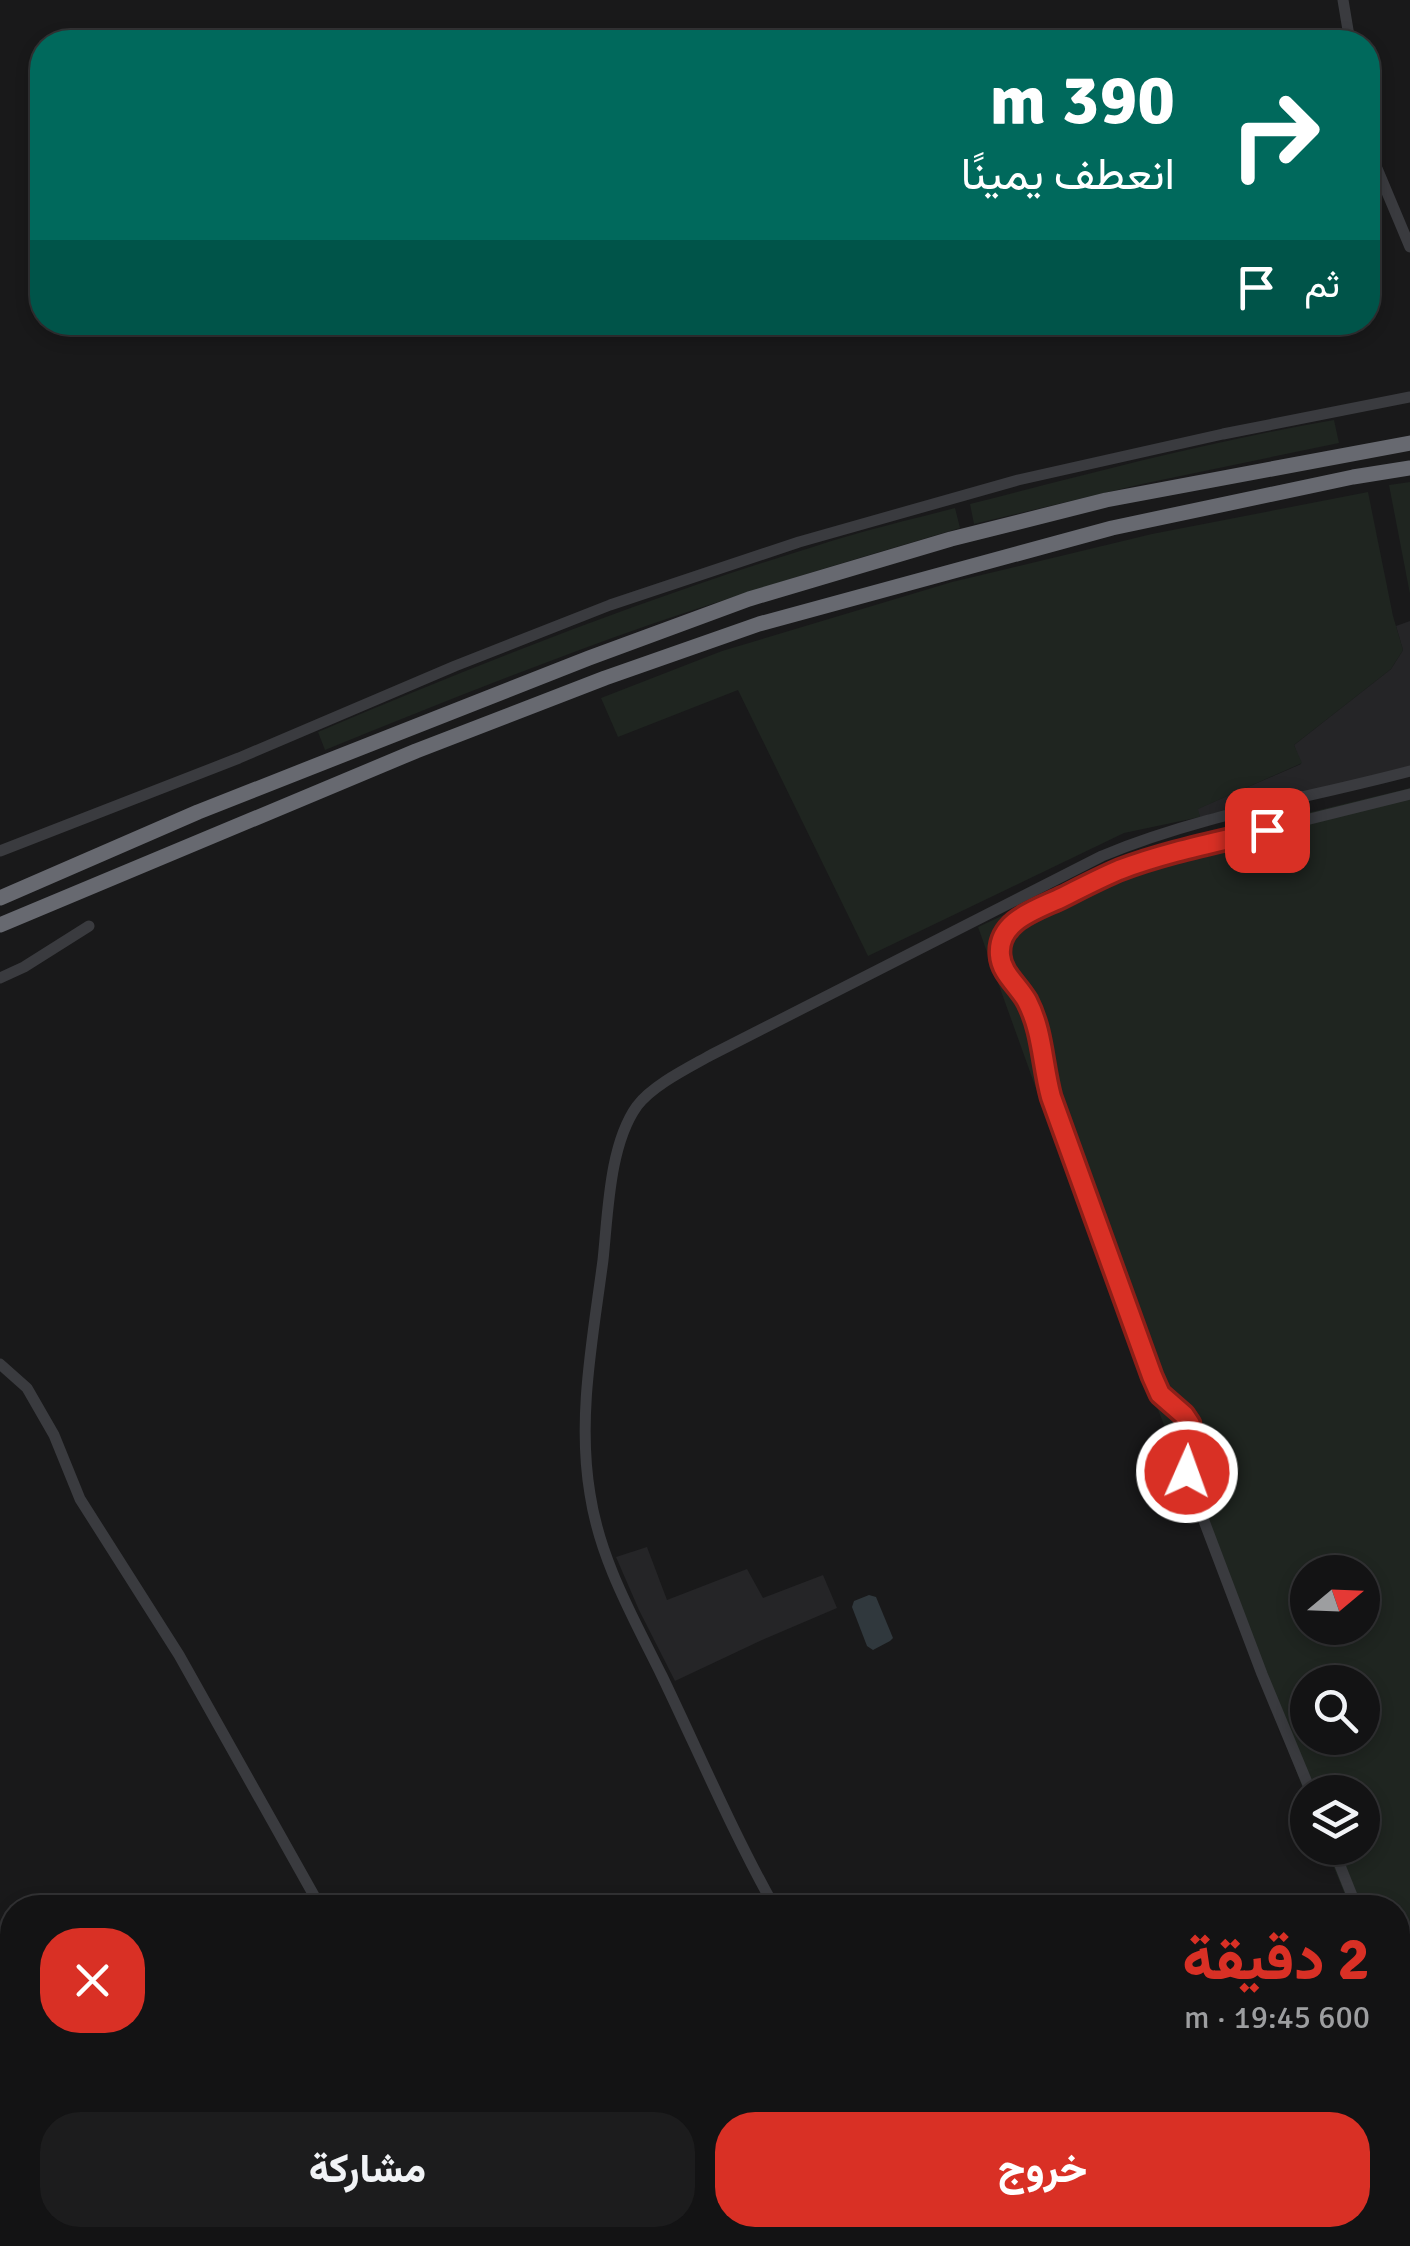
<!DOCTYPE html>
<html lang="ar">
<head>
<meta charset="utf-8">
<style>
  body { margin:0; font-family:Signika,Vazirmatn,sans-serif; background:#1c1c1d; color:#f1f3f6; direction:rtl; height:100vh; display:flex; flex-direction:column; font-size:38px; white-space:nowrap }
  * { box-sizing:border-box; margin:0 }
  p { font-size:32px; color:#9d9ea0 }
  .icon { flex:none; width:55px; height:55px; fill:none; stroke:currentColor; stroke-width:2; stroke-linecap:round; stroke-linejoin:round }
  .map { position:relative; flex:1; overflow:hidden; direction:ltr }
  .details { position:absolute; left:0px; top:1895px; width:1410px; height:352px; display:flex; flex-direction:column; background:#131314; border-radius:40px 40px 0 0; box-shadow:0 5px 15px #0003,0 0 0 2px #323234; direction:rtl }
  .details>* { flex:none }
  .guide { position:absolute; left:30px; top:30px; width:1350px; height:305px; border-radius:40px; box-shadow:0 5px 15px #0003,0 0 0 2px #323234; direction:rtl; background:#00695c; color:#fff; overflow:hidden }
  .needle { width:65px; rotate:71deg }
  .fabs { position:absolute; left:1290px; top:1555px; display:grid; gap:20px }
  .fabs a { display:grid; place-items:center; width:90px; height:90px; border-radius:50%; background:#131314; box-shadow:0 5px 15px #0003,0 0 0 2px #323234; font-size:50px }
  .pin { position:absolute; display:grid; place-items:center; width:85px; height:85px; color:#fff; margin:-42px; border-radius:20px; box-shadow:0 5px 15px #0006 }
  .me { position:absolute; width:110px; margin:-55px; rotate:2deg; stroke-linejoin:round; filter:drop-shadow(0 0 8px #0008) }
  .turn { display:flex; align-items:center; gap:35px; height:210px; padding:0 40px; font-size:45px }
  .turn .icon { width:130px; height:130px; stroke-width:2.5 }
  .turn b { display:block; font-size:70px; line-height:85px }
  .then { display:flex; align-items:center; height:95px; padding:0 40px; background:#0003; gap:20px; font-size:38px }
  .round { display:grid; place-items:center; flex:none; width:105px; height:105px; border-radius:40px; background:#1c1c1d }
  .overview { display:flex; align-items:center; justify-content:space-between; height:170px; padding:0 40px }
  h1 { font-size:60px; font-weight:800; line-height:75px; color:#d93025 }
  .button { display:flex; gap:20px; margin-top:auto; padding:20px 40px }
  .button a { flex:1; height:115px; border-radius:40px; background:#d93025; color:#fff; font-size:40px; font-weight:800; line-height:115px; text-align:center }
  .button a+a { background:#1c1c1d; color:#f1f3f6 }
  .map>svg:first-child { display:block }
</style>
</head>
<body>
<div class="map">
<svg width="1410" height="2246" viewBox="0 0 1410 2246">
  <rect width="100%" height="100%" fill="#19191a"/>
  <g fill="#252527">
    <polygon points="1410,621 1410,767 1200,817 1197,809 1301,764 1294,745 1391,669 1403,650 1396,626"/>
    <polygon points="647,1547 667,1600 747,1569 763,1598 823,1575 837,1608 762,1640 675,1681 639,1610 616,1557"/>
  </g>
  <g fill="#1f2520" fill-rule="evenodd">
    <path d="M1334,420L1339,443L1142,484L974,524L970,504C1091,473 1211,441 1334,420Z"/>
    <polygon points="1410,482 1410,594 1389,485"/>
    <polygon points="1368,492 1393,616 1403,650 1391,669 1294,745 1302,763 1198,809 1200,817 1124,833 868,956 738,690 618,737 601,698 722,651 952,582 1152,534"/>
    <path d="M955,508L960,528C855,559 750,590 646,626C538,664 431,707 325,750L318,732C481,663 646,598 816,546C861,531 909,520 955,508Z"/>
    <path d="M1410,788V2074L1398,2035V1908L1350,1907L1326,1848H1362V1792H1308L1307,1799L1047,1119L978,927L1117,863L1142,853ZM1308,1572H1362V1628H1308ZM1308,1682H1362V1738H1308Z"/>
  </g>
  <polygon fill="#30383d" points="869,1595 876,1597 893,1638 890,1641 873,1650 867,1646 852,1607 854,1601"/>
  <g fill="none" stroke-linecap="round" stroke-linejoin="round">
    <g stroke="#3a3b3f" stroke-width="11">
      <polyline points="1343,0 1350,42"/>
      <polyline points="1368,147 1410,247"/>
      <polyline points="0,851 239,758 455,666 610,605 799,542 1018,480 1223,434 1410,397"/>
      <polyline points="0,978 24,967 89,926"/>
      <polyline points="0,1364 27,1388 54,1435 80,1499 179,1655 321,1908"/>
      <path d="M1311,1792L1262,1674L1190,1484L1187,1472L1190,1424L1184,1415L1161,1394L1151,1376L1051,1097C1042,1066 1042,1037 1029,1006C1021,988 1000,973 1000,952C1000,942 1004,931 1011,924C1022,914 1039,908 1053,902C1086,886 1118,869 1153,858L1410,794"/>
      <polyline points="1333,1848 1357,1908"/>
      <path d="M775,1908C733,1833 699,1753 662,1676C633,1617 600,1560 590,1494C577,1417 593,1337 603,1260C608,1214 609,1145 637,1106C653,1085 688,1068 711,1055L1102,856C1200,815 1308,798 1410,771"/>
      <polyline points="0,1952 12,1973"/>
      <polyline points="1398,2015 1410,2053"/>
      <polyline points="93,2235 98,2246"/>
      <polyline points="169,2235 175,2246"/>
      <polyline points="297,2235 301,2246"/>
      <polyline points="506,2235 512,2246"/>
      <polyline points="947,2235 953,2246"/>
      <polyline points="306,2246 339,2235"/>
      <polyline points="808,2246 835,2235"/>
    </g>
    <g stroke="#676970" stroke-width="15">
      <polyline points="0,898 198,812 589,658 749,599 951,539 1106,500 1410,443"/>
      <polyline points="0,925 416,751 605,678 759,624 1112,528 1353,477 1410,468"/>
    </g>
    <defs>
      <g id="rail">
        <polyline points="0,1958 12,1980"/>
        <polyline points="159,2235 165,2246"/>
      </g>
    </defs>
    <use href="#rail" stroke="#4d4f54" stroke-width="6"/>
    <use href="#rail" stroke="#141415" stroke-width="2.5" stroke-dasharray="8" stroke-linecap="butt"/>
  </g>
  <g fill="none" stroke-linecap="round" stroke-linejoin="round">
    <defs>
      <path id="route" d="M1187,1472L1190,1424L1184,1415L1160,1394L1152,1376L1051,1097C1042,1064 1043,1032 1027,1001C1018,985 1001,973 1000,955C997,920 1039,909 1063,897C1081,888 1100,878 1119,870C1166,852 1218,842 1267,830"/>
    </defs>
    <use href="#route" stroke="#8d1f18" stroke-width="25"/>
    <use href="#route" stroke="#d93025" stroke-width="18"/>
  </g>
</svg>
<div class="fabs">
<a><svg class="needle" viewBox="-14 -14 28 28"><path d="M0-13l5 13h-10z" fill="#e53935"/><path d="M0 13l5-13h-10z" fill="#9d9ea0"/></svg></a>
<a><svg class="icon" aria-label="search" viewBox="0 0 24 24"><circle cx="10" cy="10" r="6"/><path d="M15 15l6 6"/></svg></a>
<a><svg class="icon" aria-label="layers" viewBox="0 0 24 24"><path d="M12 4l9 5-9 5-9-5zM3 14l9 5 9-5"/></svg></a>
</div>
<div class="pin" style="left:1267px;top:830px;background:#d93025"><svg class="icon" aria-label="arrive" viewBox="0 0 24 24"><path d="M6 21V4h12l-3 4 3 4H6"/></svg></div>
<svg class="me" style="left:1187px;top:1472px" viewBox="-20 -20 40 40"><circle r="17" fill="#d93025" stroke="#fff" stroke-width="3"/><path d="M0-11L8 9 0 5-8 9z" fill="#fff"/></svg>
<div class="guide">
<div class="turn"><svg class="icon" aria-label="right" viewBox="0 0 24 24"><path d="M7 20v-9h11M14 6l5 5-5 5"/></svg><div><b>390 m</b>انعطف يمينًا</div></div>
<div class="then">ثم<svg class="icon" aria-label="arrive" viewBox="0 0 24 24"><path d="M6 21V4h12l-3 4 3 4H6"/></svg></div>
</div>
<section class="details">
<div class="overview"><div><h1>2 دقيقة</h1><p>600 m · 19:45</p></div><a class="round" style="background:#d93025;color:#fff"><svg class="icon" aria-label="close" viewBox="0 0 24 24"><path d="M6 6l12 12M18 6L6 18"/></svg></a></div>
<div class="button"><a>خروج</a><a>مشاركة</a></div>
</section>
</div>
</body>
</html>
